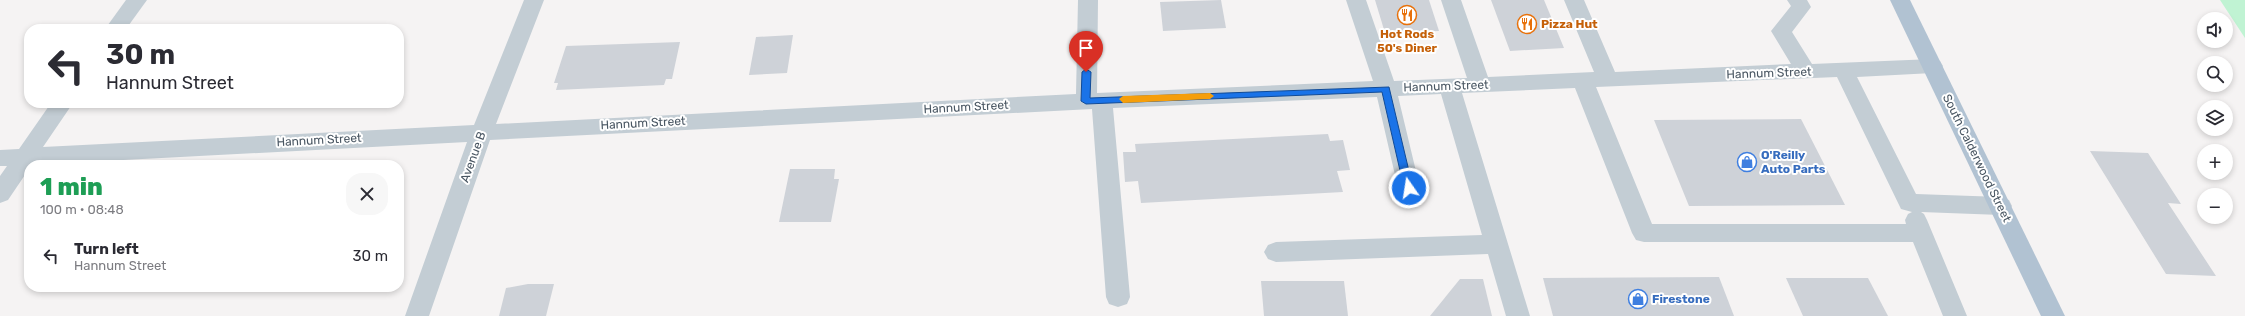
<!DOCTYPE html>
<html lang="en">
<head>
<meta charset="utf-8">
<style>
  body { margin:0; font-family:Rubik,sans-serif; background:#f7f7f7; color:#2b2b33; height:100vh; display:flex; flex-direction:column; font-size:15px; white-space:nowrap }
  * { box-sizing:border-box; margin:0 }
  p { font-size:13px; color:#7c7c81 }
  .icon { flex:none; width:22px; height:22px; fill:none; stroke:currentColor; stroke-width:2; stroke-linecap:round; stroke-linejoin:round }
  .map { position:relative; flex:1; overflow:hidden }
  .sheet { position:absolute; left:24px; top:160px; width:380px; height:132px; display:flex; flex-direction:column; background:#fff; border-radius:16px; box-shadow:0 2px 6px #0003 }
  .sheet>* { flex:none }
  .hud { position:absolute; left:24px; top:24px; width:380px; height:84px; border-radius:16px; box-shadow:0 2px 6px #0003; background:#fff; color:#2b2b33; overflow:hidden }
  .controls { position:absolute; left:2197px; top:12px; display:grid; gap:8px }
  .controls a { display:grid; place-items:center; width:36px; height:36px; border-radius:50%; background:#fff; box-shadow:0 2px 6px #0003; font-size:20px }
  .pin { position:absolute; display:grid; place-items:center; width:34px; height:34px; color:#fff; margin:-41px -17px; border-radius:50% 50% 50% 0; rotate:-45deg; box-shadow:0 0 4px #0007 }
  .pin .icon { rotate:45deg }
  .me { position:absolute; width:44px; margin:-22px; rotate:347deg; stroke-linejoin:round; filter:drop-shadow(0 0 3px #0008) }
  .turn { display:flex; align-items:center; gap:14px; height:84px; padding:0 16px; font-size:18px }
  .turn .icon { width:52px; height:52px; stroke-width:2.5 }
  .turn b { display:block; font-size:28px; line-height:34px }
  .round { display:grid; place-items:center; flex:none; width:42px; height:42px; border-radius:16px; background:#f7f7f7 }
  .headline { display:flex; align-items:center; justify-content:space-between; height:68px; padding:0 16px }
  h1 { font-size:24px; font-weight:800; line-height:30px; color:#1e9e55 }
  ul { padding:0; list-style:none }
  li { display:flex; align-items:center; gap:12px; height:56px; padding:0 16px }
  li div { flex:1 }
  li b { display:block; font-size:15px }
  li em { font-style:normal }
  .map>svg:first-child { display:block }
</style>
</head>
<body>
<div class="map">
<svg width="2245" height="316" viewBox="0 0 2245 316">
  <rect width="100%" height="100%" fill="#f5f3f3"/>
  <polygon fill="#c0f3d3" points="2220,0 2245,0 2245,38"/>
  <g fill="#ced2d8">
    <polygon points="1221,0 1226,28 1163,31 1160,2"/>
    <polygon points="1375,0 1429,0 1439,31 1385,33"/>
    <polygon points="1491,0 1544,0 1564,48 1510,51"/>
    <polygon points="793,35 787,73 749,75 756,37"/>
    <polygon points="680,42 672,79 666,79 664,85 556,90 558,83 554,83 566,46"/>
    <polygon points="1801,119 1845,205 1689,206 1654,120"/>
    <polygon points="1328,134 1330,141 1343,140 1350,170 1337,171 1343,192 1141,203 1138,181 1125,182 1123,152 1136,152 1135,144"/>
    <polygon points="2090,151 2148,153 2181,204 2168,203 2216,276 2166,274"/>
    <polygon points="790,169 835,169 834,179 839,179 831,222 779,222"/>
    <polygon points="1719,277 1734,316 1553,316 1543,278"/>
    <polygon points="1786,278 1868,278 1888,316 1803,316"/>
    <polygon points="1460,279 1483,279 1492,316 1430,316"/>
    <polygon points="1261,281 1344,281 1348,316 1264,316"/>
    <polygon points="528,284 554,284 546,316 499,316 506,288"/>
  </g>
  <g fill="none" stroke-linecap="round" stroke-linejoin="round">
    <g fill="#c3cdd4" fill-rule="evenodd">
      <polygon points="126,0 147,0 126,29 105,29"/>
      <path d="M524,0H544L496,124L1076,94L1078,0H1098L1097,93L1373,81L1346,0H1366L1394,81L1467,78L1441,0H1461L1488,77L1594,72L1564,0H1584L1615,72L1791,64L1771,31L1791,6L1787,0H1807L1811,7L1792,32L1812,64L1933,59L1940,61L1943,66L1940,71L1933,73L1857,77L1916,194L2001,197L2009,200L2012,206L2009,212L2001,215L1921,212L1924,214L1927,220L1967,316H1943L1913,242H1644L1636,240L1632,233L1575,88L1462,93L1530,316H1506L1488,254L1276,262L1268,259L1264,252L1268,245L1276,242L1482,235L1441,94L1398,96L1420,188L1417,194L1409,197L1401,194L1398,188L1377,97L1113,108L1130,297L1127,304L1118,307L1109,304L1106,297L1092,109L490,140L429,316H405L467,142L29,165V169L8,200L0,203V176L7,166H0V150L19,149L51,103H73L43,147L474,125ZM1837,77L1901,209L1912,212L1908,214L1905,220L1906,224H1652L1596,87Z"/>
    </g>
    <polygon fill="#b1c2d2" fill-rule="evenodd" points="1890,0 1910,0 2065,316 2041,316"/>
  </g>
  <polygon fill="#1a73e8" stroke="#114b97" points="1086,69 1091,72 1090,98 1389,87 1413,188 1409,192 1404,188 1382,92 1086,104 1081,101 1082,72"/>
  <polygon fill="#f59e0b" points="1210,93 1214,96 1210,99 1123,103 1119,99 1123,96"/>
  <defs>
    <symbol id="restaurant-ring" viewBox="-11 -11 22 22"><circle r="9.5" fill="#fff" stroke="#e8710a" stroke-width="1.5"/><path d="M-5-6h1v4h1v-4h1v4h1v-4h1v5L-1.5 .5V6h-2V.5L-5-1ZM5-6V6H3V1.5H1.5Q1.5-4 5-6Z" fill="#e8710a"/></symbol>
    <symbol id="shop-ring" viewBox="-11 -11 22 22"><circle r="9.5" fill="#fff" stroke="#3f7fe0" stroke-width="1.5"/><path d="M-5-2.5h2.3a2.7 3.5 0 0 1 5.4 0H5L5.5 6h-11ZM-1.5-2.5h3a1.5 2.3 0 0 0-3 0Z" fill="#3f7fe0"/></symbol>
  </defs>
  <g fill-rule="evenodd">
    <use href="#restaurant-ring" x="1396" y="4" width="22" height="22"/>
    <use href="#restaurant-ring" x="1516" y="13" width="22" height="22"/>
    <use href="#shop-ring" x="1736" y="151" width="22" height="22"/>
    <use href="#shop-ring" x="1627" y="288" width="22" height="22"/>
  </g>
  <g text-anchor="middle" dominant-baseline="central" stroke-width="4" stroke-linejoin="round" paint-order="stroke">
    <g font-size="12" font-weight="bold" fill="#c56008" stroke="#fff" text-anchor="start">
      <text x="1541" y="24">Pizza Hut</text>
      <text x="1407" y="34" text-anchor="middle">Hot Rods<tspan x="1407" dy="14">50's Diner</tspan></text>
    </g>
    <g font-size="12" fill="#495662" stroke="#fff">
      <text transform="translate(1769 73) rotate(-2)">Hannum Street</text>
      <text transform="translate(1446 86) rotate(-2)">Hannum Street</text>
      <text transform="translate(966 107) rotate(-3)">Hannum Street</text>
      <text transform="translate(643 123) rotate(-3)">Hannum Street</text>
      <text transform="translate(319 140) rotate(-3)">Hannum Street</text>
      <text transform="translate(473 157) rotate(-70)">Avenue B</text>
      <text transform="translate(1977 158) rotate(64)">South Calderwood Street</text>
    </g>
    <g font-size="12" font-weight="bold" fill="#366cbe" stroke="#fff" text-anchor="start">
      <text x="1761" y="155">O'Reilly<tspan x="1761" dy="14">Auto Parts</tspan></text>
      <text x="1652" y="299">Firestone</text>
    </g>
  </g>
</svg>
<div class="controls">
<a><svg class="icon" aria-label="sound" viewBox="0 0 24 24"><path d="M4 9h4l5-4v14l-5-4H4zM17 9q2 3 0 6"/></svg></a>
<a><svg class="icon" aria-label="search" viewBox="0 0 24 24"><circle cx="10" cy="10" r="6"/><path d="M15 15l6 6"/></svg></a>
<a><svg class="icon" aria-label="layers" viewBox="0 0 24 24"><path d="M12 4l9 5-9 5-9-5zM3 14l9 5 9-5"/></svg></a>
<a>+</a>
<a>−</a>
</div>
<div class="pin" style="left:1086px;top:72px;background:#d93025"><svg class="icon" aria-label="arrive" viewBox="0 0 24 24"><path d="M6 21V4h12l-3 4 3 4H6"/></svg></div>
<svg class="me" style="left:1409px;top:188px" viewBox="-20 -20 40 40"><circle r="17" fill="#1a73e8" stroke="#fff" stroke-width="3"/><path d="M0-11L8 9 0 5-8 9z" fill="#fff"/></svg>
<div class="hud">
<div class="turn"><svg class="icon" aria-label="left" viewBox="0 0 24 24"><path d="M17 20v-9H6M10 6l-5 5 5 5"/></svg><div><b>30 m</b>Hannum Street</div></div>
</div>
<section class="sheet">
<div class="headline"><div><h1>1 min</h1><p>100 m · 08:48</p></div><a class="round"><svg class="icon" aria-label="close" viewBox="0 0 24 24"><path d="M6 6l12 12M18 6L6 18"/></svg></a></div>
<ul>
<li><svg class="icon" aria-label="left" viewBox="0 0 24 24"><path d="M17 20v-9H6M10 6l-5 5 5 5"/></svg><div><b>Turn left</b><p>Hannum Street</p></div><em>30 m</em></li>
</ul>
</section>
</div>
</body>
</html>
